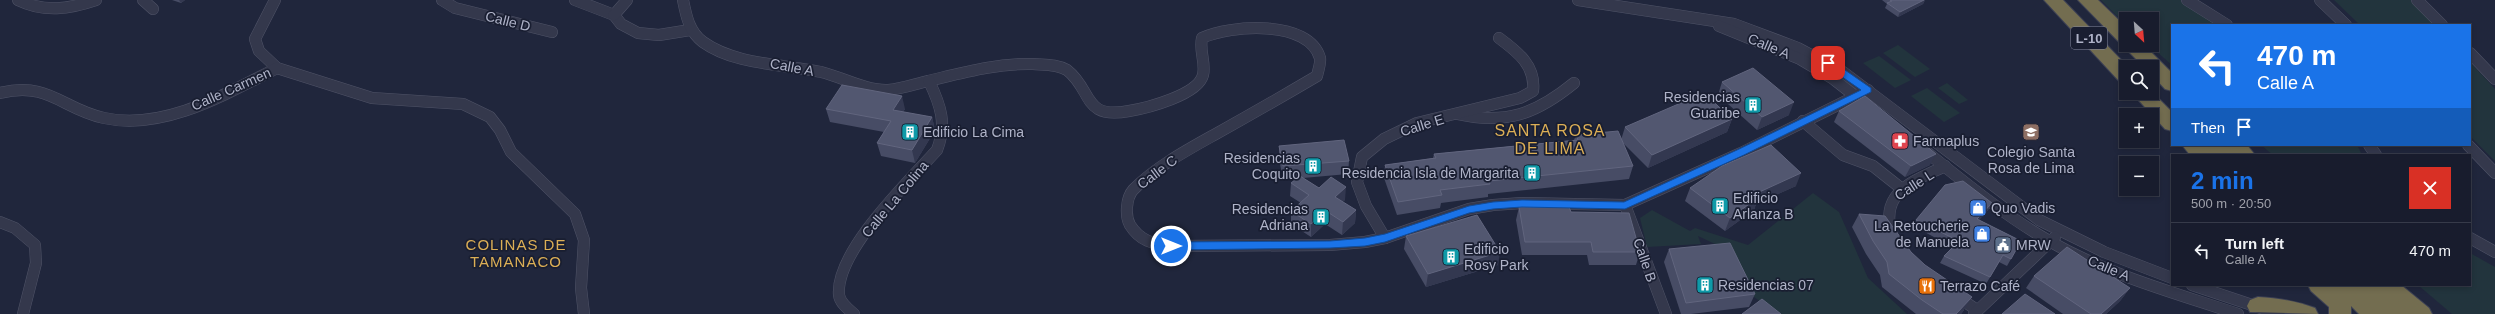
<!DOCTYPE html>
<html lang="en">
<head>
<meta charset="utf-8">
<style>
  body { margin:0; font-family:Helvetica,sans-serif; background:#212535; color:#f1f3f6; height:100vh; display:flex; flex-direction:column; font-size:15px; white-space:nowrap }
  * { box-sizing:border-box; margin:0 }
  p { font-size:13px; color:#9fa1aa }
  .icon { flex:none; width:22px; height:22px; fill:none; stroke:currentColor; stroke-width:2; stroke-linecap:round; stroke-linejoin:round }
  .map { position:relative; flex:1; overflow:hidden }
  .panel { position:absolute; left:2171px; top:154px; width:300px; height:132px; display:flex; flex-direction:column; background:#181c2d; border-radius:0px; box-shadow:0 2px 6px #0003,0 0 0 1px #363a49 }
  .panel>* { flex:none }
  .guide { position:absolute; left:2171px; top:24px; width:300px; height:122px; border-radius:0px; box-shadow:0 2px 6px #0003,0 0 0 1px #363a49; background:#1a73e8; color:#fff; overflow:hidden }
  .needle { width:26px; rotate:154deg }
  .tools { position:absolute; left:2119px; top:12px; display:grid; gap:8px }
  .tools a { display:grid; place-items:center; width:40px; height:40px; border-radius:0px; background:#181c2d; box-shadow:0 2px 6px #0003,0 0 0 1px #363a49; font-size:20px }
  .pin { position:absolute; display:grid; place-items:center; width:34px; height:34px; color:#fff; margin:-17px; border-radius:8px; box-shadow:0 2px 6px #0006 }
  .me { position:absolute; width:44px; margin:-22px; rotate:90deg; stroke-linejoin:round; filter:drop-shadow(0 0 3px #0008) }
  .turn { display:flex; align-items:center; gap:14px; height:84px; padding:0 20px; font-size:18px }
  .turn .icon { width:52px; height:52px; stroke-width:2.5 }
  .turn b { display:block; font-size:28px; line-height:34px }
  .then { display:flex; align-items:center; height:38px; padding:0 20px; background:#0003; gap:8px; font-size:15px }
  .round { display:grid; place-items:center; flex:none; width:42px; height:42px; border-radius:0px; background:#212535 }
  .headline { display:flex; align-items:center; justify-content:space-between; height:68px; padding:0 20px }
  h1 { font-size:24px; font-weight:600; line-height:30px; color:#1a73e8 }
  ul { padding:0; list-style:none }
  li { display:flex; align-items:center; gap:12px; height:56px; padding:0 20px; border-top:1px solid #363a49 }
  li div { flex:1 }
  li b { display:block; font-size:15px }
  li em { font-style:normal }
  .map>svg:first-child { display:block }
</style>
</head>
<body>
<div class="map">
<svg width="2495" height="314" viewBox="0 0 2495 314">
  <rect width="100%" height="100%" fill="#20263c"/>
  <g fill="#22343d">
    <polygon points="2101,0 2183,0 2224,25 2172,25 2172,65 2149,45 2152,45 2152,19 2126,19 2126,25"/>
    <polygon points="2334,0 2412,0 2435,25 2360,25"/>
    <polygon points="1898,45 1930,69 1915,77 1883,53"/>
    <polygon points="1879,56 1911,80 1895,88 1863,63"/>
    <polygon points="2470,62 2495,89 2495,161 2470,136"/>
    <polygon points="1947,83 1968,100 1959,104 1938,88"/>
    <polygon points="1927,88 1960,113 1944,122 1911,96"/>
    <polygon points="2261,145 2357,145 2362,155 2273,155"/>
    <polygon points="1813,193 1839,212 1868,278 1907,314 1777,314 1746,291 1732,252 1698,236 1701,244 1647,247 1640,218 1652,210 1690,231 1695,228 1748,245"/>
    <polygon points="2470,253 2495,267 2495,314 2452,314 2418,285 2470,285"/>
  </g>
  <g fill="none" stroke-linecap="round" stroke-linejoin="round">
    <defs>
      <g id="street">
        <path d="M18,0C45,13 69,9 96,0"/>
        <polyline points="143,0 153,9"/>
        <polyline points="275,0 255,39 259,51 277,68 372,98 463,104 490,117 500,130 511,152 575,214 584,240 581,288 584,314"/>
        <polyline points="442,0 455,8 552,32"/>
        <polyline points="575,0 614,15 621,24 638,33 659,35 690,30"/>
        <path d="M683,0C686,15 689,32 703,42C735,65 783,64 821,72C842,77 866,91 888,90C901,89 915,84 928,81C962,73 998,63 1033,64C1044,65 1057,64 1067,70C1093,90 1082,120 1129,111C1147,108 1198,95 1203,75C1206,63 1199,51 1202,38C1230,25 1309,19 1320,58C1321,63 1318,71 1317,76C1283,96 1248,116 1214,135C1187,150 1154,168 1133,190C1126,198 1125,216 1130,225C1140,241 1153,244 1171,246L1330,245L1365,242L1385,238L1469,209L1493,205L1522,203L1625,205L1741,153L1868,90"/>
        <polyline points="1578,0 1734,24 1798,48 1843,72 2039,220 2104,252 2172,278"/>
        <polyline points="2187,0 2227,25"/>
        <polyline points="2320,0 2346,25"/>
        <polyline points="2417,0 2442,25"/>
        <polyline points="614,15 627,0"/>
        <polyline points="1719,26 1800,59 1832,78 1859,99"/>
        <polyline points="2470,53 2495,79"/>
        <path d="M0,93C49,81 62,109 104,118C164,131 226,94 277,68"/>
        <path d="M1457,114C1506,125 1536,114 1574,83"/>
        <polyline points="1803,121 1843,155 1873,166 1902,189"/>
        <polyline points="2369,145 2376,155"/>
        <polyline points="2468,145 2495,173"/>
        <path d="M1923,149C1964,182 2005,216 2051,242C2109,275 2175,293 2238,314"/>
        <polyline points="1625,205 1666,314"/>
        <polyline points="0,222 15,228 35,245 36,263 23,314"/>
        <path d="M1892,235C1879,192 1912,182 1945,166"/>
        <path d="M1385,238L1366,206L1357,182L1362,157L1384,139L1417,123L1520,98L1533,91C1536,66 1518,52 1499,38"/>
        <polyline points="2470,238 2495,252"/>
        <polyline points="2192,285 2279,314"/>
        <polyline points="1956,296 1977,310"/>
        <path d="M854,314C848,309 840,303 839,295C835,252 909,181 937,150C947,124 941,106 929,81"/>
        <polyline points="1974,314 2055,237"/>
      </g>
      <g id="highway">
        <polygon points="2044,0 2063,0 2128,67 2126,67 2126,83 2119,81"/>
        <polygon points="2078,0 2098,0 2126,27 2126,45 2144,45 2172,73 2172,91 2165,89 2152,75 2152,67 2144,67 2126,49 2124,44 2119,42"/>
        <polygon points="2152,92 2172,112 2172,131 2165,129 2132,93"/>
        <polygon points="2182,145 2247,145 2255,155 2190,155"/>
        <polygon points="2308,285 2401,285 2429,308 2432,314 2359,314 2351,306 2351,314 2329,314 2329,307 2311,291"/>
        <path d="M2258,297C2278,298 2296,301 2315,308L2318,314L2250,312L2247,306L2250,300Z"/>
      </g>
    </defs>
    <use href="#street" stroke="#4f5367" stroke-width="12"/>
    <use href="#highway" stroke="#3c4054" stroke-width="2"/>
    <use href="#street" stroke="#34384c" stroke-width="11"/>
    <use href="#highway" fill="#736d50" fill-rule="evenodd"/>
  </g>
  <g fill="#474c65">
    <polygon points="172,0 185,0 181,3"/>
    <polygon points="1882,0 1925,0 1923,4 1898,17 1885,8 1887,4"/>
    <polygon points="1722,82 1789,115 1757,130 1718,95"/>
    <polygon points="826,109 905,109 903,112 932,117 935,130 915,163 881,156 877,143 884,132 830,122"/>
    <polygon points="1839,111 1930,165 1905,177 1834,122"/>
    <polygon points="1732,119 1727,132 1648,168 1622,142 1633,166 1629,179 1488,194 1488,197 1441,203 1440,208 1397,215 1384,178 1385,165 1433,158 1434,154 1574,140 1576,135 1621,140 1625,127"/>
    <polygon points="1279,146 1349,161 1348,174 1303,178 1319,188 1345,200 1342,202 1356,210 1355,223 1342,235 1325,224 1311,237 1291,224 1291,211 1301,203 1290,196 1291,183 1297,178 1283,179 1279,159"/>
    <polygon points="1796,186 1756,204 1754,210 1725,231 1685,201 1690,188"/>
    <polygon points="1992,203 1988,210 1979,220 2021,241 2007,266 1999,262 1986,284 1940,263 1944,256 1953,247 1913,226 1916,220"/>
    <polygon points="1519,207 1571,212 1640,252 1636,265 1589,265 1587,255 1522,255 1516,220"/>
    <polygon points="1859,214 1911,252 1964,310 1961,314 1916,314 1882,287 1880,275 1866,254 1852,227"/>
    <polygon points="1406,236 1498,265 1426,287 1404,249"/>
    <polygon points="1669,249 1755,294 1749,307 1691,314 1681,314 1664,262"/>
    <polygon points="2034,276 2130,288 2120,301 2106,314 2063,314 2026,288"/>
  </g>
  <g fill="#333850">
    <polygon points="179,0 185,0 181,3"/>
    <polygon points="1924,0 1925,0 1923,4 1898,17 1900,12"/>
    <polygon points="902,96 905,109 896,123 893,110"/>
    <polygon points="1794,102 1789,115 1757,130 1762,117"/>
    <polygon points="932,117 935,130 915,163 912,150"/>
    <polygon points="1732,119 1727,132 1648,168 1652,155"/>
    <polygon points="1936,154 1930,165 1905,177 1911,166"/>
    <polygon points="1801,173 1796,186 1756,204 1754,210 1725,231 1730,218 1755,194"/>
    <polygon points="1346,187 1345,200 1334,210 1335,197"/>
    <polygon points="1992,203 1988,210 1973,226 1977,219"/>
    <polygon points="1356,210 1355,223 1342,235 1343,222"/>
    <polygon points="1326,211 1325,224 1311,237 1311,224"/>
    <polygon points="1500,252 1498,265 1426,287 1428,274"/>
    <polygon points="2130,288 2120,301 2106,314 2101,314"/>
    <polygon points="1972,297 1964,310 1961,314 1956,314"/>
  </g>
  <g fill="#525770" stroke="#61657e">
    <polygon points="1890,0 1924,0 1900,12 1887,3 1892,1"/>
    <polygon points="1753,68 1794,102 1762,117 1722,82"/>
    <polygon points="842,85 902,96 893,110 932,117 912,150 877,143 891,121 826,109"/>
    <polygon points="1704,93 1732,119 1652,155 1625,127"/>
    <polygon points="1865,96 1936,154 1911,166 1839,111"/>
    <polygon points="1618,131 1633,166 1489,181 1490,184 1440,190 1442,195 1398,202 1385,165 1436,158 1434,154 1578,140 1576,135"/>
    <polygon points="1344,140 1349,161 1283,166 1279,146"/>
    <polygon points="1771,145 1801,173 1755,194 1759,197 1730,218 1690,188 1722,166"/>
    <polygon points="1300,176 1319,188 1331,177 1346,187 1335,197 1356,210 1343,222 1326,211 1311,224 1291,211 1309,195 1291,183"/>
    <polygon points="1963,181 1992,203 1977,219 2021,241 2011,259 2003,255 1990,277 1944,256 1959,241 1916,220 1945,185"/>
    <polygon points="1519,207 1569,207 1571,212 1629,213 1640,252 1593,252 1591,242 1525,242"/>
    <polygon points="1859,214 1885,216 1911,252 1925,265 1972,297 1956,314 1943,314 1922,300 1889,274 1887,262 1873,241"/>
    <polygon points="1477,215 1500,252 1428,274 1406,236"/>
    <polygon points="1730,243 1755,294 1686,303 1669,249"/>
    <polygon points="2067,247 2130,288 2101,314 2091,314 2034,276"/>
    <polygon points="2025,294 2055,314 2002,314"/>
    <polygon points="1762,299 1781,314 1742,314"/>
  </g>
  <polygon fill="#1a73e8" stroke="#114b97" points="1825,61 1832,61 1871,88 1871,92 1744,155 1625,209 1522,207 1493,209 1469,213 1385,242 1365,246 1330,248 1171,250 1166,246 1171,242 1330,241 1365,238 1385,234 1469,206 1493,202 1522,200 1624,202 1737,150 1861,90 1825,65"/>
  <defs>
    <symbol id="building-square" viewBox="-11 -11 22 22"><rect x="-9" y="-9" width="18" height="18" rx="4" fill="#0f9aa8" stroke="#191e31"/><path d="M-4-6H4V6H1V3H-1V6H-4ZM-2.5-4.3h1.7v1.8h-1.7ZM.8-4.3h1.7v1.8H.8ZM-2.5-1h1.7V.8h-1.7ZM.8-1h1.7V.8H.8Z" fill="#fff"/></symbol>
    <symbol id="school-square" viewBox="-11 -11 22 22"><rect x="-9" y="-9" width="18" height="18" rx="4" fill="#8d6e63" stroke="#191e31"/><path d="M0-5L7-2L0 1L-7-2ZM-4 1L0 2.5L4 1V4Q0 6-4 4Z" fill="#fff"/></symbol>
    <symbol id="pharmacy-square" viewBox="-11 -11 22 22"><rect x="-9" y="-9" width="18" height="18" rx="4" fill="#e0444e" stroke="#191e31"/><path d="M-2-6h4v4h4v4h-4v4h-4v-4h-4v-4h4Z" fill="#fff"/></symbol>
    <symbol id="shop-square" viewBox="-11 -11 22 22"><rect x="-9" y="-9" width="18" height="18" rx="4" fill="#3f7fe0" stroke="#191e31"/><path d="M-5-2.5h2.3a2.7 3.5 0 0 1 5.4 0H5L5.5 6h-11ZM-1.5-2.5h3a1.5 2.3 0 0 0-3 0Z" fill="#fff"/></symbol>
    <symbol id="civic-square" viewBox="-11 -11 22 22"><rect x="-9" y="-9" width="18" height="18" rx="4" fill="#5c6f8a" stroke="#191e31"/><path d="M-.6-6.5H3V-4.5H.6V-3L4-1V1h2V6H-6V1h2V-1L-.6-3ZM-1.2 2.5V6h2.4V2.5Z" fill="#fff"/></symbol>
    <symbol id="restaurant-square" viewBox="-11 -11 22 22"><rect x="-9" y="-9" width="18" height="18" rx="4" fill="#e8710a" stroke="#191e31"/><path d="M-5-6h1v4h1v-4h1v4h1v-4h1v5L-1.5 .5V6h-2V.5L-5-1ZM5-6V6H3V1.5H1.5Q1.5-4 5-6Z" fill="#fff"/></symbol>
  </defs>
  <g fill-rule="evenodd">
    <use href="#building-square" x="1743" y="95" width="20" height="20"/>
    <use href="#building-square" x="900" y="122" width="20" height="20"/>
    <use href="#school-square" x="2021" y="122" width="20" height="20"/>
    <use href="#pharmacy-square" x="1890" y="131" width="20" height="20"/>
    <use href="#building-square" x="1303" y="156" width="20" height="20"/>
    <use href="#building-square" x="1522" y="163" width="20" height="20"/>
    <use href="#building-square" x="1710" y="196" width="20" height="20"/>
    <use href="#shop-square" x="1968" y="198" width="20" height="20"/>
    <use href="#building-square" x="1311" y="207" width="20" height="20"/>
    <use href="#shop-square" x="1972" y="224" width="20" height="20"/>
    <use href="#civic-square" x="1993" y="235" width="20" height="20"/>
    <use href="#building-square" x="1441" y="247" width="20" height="20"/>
    <use href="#building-square" x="1695" y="275" width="20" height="20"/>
    <use href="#restaurant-square" x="1917" y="276" width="20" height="20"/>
  </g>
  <g text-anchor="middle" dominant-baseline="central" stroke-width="3.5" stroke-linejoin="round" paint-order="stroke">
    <rect fill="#191e31" stroke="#82869b" stroke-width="1" x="2071" y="27" width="36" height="22" rx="3"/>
    <g font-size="13" font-weight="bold" fill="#afb3c8">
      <text x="2089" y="38">L-10</text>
    </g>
    <g font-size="14" fill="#afb3c8" stroke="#191e31">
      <text transform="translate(508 21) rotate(14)">Calle D</text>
      <text transform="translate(1769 46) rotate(23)">Calle A</text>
      <text transform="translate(792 67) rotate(11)">Calle A</text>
      <text transform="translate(231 89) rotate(-24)">Calle Carmen</text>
      <text transform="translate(1422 125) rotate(-17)">Calle E</text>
      <text transform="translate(1157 172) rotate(-37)">Calle C</text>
      <text transform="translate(1914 185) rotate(-33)">Calle L</text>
      <text transform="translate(895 199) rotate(-50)">Calle La Colina</text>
      <text transform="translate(1645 260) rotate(71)">Calle B</text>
      <text transform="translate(2109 268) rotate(23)">Calle A</text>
    </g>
    <g font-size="14" fill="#afb3c8" stroke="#191e31" text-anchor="start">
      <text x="1740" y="97" text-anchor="end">Residencias<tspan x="1740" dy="16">Guaribe</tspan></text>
      <text x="923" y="132">Edificio La Cima</text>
      <text x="1913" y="141">Farmaplus</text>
      <text x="2031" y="152" text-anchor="middle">Colegio Santa<tspan x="2031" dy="16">Rosa de Lima</tspan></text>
      <text x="1300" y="158" text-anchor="end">Residencias<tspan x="1300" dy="16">Coquito</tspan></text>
      <text x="1519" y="173" text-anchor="end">Residencia Isla de Margarita</text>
      <text x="1733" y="198">Edificio<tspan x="1733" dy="16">Arlanza B</tspan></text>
      <text x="1991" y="208">Quo Vadis</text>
      <text x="1308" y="209" text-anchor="end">Residencias<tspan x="1308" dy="16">Adriana</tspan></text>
      <text x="1969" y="226" text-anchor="end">La Retoucherie<tspan x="1969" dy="16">de Manuela</tspan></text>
      <text x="2016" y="245">MRW</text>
      <text x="1464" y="249">Edificio<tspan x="1464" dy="16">Rosy Park</tspan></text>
      <text x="1718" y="285">Residencias 07</text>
      <text x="1940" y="286">Terrazo Café</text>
    </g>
    <g font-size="15" letter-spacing="1" fill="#dcaf56" stroke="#191e31">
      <text x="516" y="244">COLINAS DE<tspan x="516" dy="17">TAMANACO</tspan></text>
    </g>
    <g font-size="16" letter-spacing="1" fill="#dcaf56" stroke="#191e31">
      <text x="1550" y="130">SANTA ROSA<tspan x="1550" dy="18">DE LIMA</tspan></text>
    </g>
  </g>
</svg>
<div class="tools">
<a><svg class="needle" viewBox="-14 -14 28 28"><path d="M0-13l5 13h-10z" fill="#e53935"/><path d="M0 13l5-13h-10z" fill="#9fa1aa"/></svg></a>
<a><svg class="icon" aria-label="search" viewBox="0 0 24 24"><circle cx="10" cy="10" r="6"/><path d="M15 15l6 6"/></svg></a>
<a>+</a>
<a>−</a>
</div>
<div class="pin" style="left:1828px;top:63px;background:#d93025"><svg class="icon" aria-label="arrive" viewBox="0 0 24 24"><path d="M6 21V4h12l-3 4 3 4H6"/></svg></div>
<svg class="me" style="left:1171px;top:246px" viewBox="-20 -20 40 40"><circle r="17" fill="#1a73e8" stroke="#fff" stroke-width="3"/><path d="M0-11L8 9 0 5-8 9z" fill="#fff"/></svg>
<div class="guide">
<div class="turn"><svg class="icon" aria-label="left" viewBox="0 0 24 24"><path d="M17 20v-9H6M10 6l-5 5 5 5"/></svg><div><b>470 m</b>Calle A</div></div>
<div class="then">Then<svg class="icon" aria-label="arrive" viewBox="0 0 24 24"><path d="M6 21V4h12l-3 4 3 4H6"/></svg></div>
</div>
<section class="panel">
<div class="headline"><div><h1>2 min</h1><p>500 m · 20:50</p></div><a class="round" style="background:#d93025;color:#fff"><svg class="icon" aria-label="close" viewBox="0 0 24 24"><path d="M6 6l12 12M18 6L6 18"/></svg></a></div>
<ul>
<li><svg class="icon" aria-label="left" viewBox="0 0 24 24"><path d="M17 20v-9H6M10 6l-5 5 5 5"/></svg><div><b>Turn left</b><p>Calle A</p></div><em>470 m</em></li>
</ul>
</section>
</div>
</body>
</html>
